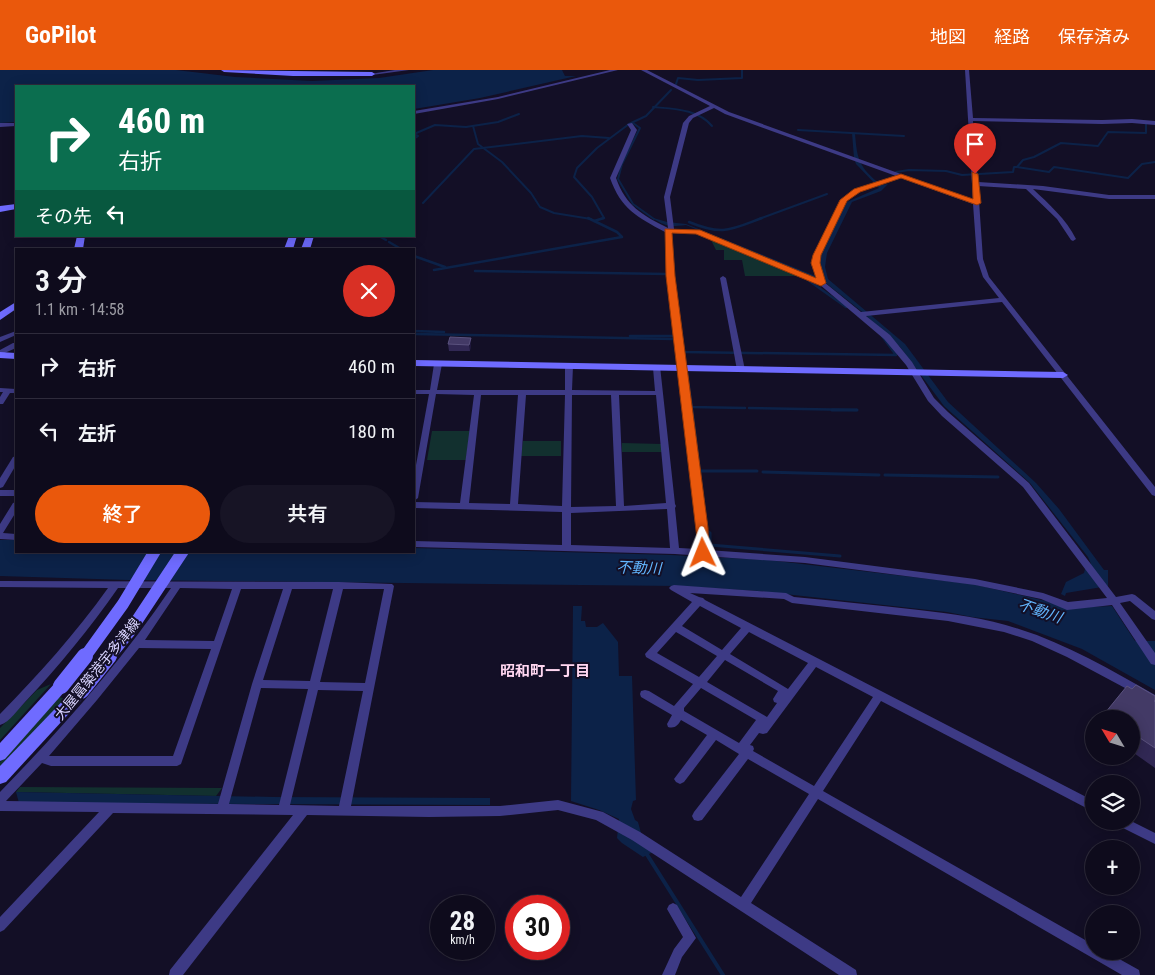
<!DOCTYPE html>
<html lang="ja">
<head>
<meta charset="utf-8">
<style>
  body { margin:0; font-family:"Roboto Condensed","Noto Sans JP",sans-serif; background:#171425; color:#f1f3f6; height:100vh; display:flex; flex-direction:column; font-size:19px; white-space:nowrap }
  * { box-sizing:border-box; margin:0 }
  p { font-size:16px; color:#9b9ba3 }
  .icon { flex:none; width:28px; height:28px; fill:none; stroke:currentColor; stroke-width:2; stroke-linecap:round; stroke-linejoin:round }
  .map { position:relative; flex:1; overflow:hidden }
  .sheet { position:absolute; left:15px; top:178px; width:400px; height:305px; display:flex; flex-direction:column; background:#0e0b1c; border-radius:0px; box-shadow:0 2px 12px #0003,0 0 0 1px #2e2b3b }
  .sheet>* { flex:none }
  .hud { position:absolute; left:15px; top:15px; width:400px; height:152px; border-radius:0px; box-shadow:0 2px 12px #0003,0 0 0 1px #2e2b3b; background:#0b6e4f; color:#fff; overflow:hidden }
  .needle { width:32px; rotate:308deg }
  .fabs { position:absolute; left:1085px; top:640px; display:grid; gap:10px }
  .fabs a { display:grid; place-items:center; width:55px; height:55px; border-radius:50%; background:#0e0b1c; box-shadow:0 2px 12px #0003,0 0 0 1px #2e2b3b; font-size:25px }
  .speed { position:absolute; left:430px; top:825px; display:flex; gap:10px; font-size:25px; font-weight:700; text-align:center }
  .speed>* { display:grid; place-content:center; width:65px; height:65px; border-radius:50%; background:#0e0b1c; box-shadow:0 2px 12px #0003,0 0 0 1px #2e2b3b; line-height:1 }
  .speed small { font-size:12px; font-weight:400 }
  .speed .limit { border:8px solid #d22; background:#fff; color:#111 }
  .pin { position:absolute; display:grid; place-items:center; width:42px; height:42px; color:#fff; margin:-51px -21px; border-radius:50% 50% 50% 0; rotate:-45deg; box-shadow:0 0 5px #0007 }
  .pin .icon { rotate:45deg }
  .me { position:absolute; width:55px; margin:-28px; rotate:358deg; stroke-linejoin:round; filter:drop-shadow(0 0 4px #0008) }
  .turn { display:flex; align-items:center; gap:18px; height:105px; padding:0 20px; font-size:22px }
  .turn .icon { width:65px; height:65px; stroke-width:2.5 }
  .turn b { display:block; font-size:35px; line-height:42px }
  .then { display:flex; align-items:center; height:48px; padding:0 20px; background:#0003; gap:10px; font-size:19px }
  .round { display:grid; place-items:center; flex:none; width:52px; height:52px; border-radius:26px; background:#171425 }
  .headline { display:flex; align-items:center; justify-content:space-between; height:85px; padding:0 20px }
  h1 { font-size:30px; font-weight:600; line-height:38px }
  .button { display:flex; gap:10px; margin-top:auto; padding:10px 20px }
  .button a { flex:1; height:58px; border-radius:30px; background:#ea580c; color:#fff; font-size:20px; font-weight:600; line-height:58px; text-align:center }
  .button a+a { background:#171425; color:#f1f3f6 }
  ul { padding:0; list-style:none }
  li { display:flex; align-items:center; gap:15px; height:65px; padding:0 20px; border-top:1px solid #2e2b3b }
  li div { flex:1 }
  li b { display:block; font-size:19px }
  li em { font-style:normal }
  header { display:flex; align-items:center; gap:30px; box-sizing:border-box; height:70px; padding:0 25px; background:#ea580c; color:#fff }
  header strong { font-size:24px }
  nav { display:flex; gap:28px; margin-inline-start:auto; font-size:18px }
  .map>svg:first-child { display:block }
</style>
</head>
<body>
<header>
<strong>GoPilot</strong>
<nav><a>地図</a><a>経路</a><a>保存済み</a></nav>
</header>
<div class="map">
<svg width="1155" height="905" viewBox="0 0 1155 905">
  <rect width="100%" height="100%" fill="#130f26"/>
  <g fill="#12302f">
    <polygon points="711,170 800,206 745,206 742,190 724,190 724,180 716,180"/>
    <polygon points="432,361 470,361 466,390 427,390"/>
    <polygon points="523,371 561,371 561,386 521,386"/>
    <polygon points="622,373 662,374 663,382 622,382"/>
    <polygon points="51,614 0,670 0,658 37,620"/>
    <polygon points="59,627 66,629 0,699 0,692"/>
    <polygon points="20,717 222,718 216,726 16,722"/>
  </g>
  <g fill="#0c2248">
    <polygon points="0,0 176,0 235,7 312,11 379,8 433,0 562,0 565,6 576,6 480,28 414,39 414,16 16,16 16,52 0,53"/>
    <path d="M852,63H855C857,90 859,97 881,115L888,114L881,121L852,132L827,183L825,197L828,209L905,274L948,332L1036,413L1059,439L1104,500H1108V516L1066,523L1065,526L1061,524L1066,512L1084,503L1085,499L1091,494L1088,487L1030,413L944,336L900,277L861,241L827,214L686,155C667,157 668,157 650,147L667,152L686,154L823,209L819,188L847,132L879,118L856,94L854,88Z"/>
    <polygon points="0,470 16,470 16,481 414,481 414,478 671,485 768,490 972,514 1046,531 1066,538 1112,536 1135,571 1155,571 1155,620 1082,579 1008,551 972,547 947,542 758,521 679,516 128,510 0,506"/>
    <polygon points="573,536 582,536 581,551 585,551 586,557 597,557 603,553 618,572 619,606 632,606 636,730 633,731 631,739 635,750 638,752 641,763 653,782 643,787 622,773 617,768 619,749 599,740 571,731"/>
    <polygon points="16,722 274,727 490,728 490,735 19,733"/>
  </g>
  <g fill="none" stroke-linecap="round" stroke-linejoin="round">
    <g stroke="#0c2248" stroke-width="2">
      <polyline points="676,14 678,8 698,10 742,8 742,0"/>
      <path d="M653,37C674,39 698,39 712,56"/>
      <polyline points="633,53 640,58 622,94 618,109 633,134 654,149"/>
      <polyline points="473,56 478,74 502,92 531,123 540,137 554,143 591,149"/>
      <polyline points="798,60 904,66"/>
      <polyline points="414,69 418,66 414,64 435,55 466,57 498,52 519,44"/>
      <polyline points="1017,97 1049,102 1054,97 1128,108 1142,94 1155,92"/>
      <polyline points="896,102 909,100 946,101 962,105 1013,102 1014,97 1017,97 1023,90 1034,87 1061,73 1098,76 1108,62 1146,63 1146,54"/>
      <polyline points="423,133 474,79 582,66 609,68"/>
      <polyline points="600,149 604,148 592,127 574,107 577,98 597,78 629,54 646,46 671,20"/>
      <polyline points="759,149 827,124"/>
    </g>
    <g stroke="#0c2248" stroke-width="2.5">
      <polyline points="594,151 604,148"/>
      <path d="M689,152C723,166 730,160 762,148"/>
      <polyline points="671,163 674,205"/>
      <polyline points="379,166 386,170"/>
      <polyline points="389,172 401,179"/>
      <polyline points="414,186 445,197"/>
      <polyline points="434,200 622,167 617,162 588,148"/>
      <polyline points="475,201 667,204"/>
      <polyline points="674,208 684,282 896,285 882,266"/>
      <polyline points="808,210 846,237"/>
      <polyline points="414,261 444,262"/>
      <polyline points="414,264 673,269"/>
      <polyline points="630,266 675,266"/>
      <polyline points="684,282 685,294"/>
      <polyline points="687,303 692,337 745,338"/>
      <polyline points="749,338 857,340"/>
    </g>
    <g stroke="#0c2248" stroke-width="3">
      <polyline points="692,340 706,454"/>
      <polyline points="832,340 857,340"/>
      <polyline points="700,401 757,401"/>
      <polyline points="763,402 879,405"/>
      <polyline points="885,405 998,407"/>
      <polyline points="707,461 710,463 710,475 840,486"/>
    </g>
    <polyline stroke="#0c2248" stroke-width="4" points="646,783 723,905"/>
    <g fill="#3d3a85" fill-rule="evenodd">
      <polygon points="395,0 409,0 372,5 370,4"/>
      <polygon points="610,0 618,0 498,29 414,44 414,41 498,27"/>
      <path d="M641,0H647L729,42L973,130L965,0H969L973,48L1102,50L1132,49L1155,51V55L1132,53L1102,54L973,51L978,112L1043,116L1109,125H1155V129H1109L1033,119C1049,134 1066,149 1076,169L1073,171L1071,170L1057,149L1026,119L978,116L983,189L989,207L1155,417V426L1152,425L1002,232L866,246L890,265L912,292L934,328L948,342L1029,413L1116,527L1132,524L1135,525L1155,541V550L1152,549L1130,531L1120,533L1155,583V595L1151,594L1112,535L1067,540L1041,529L975,515L805,493L675,484L414,477V471L562,475V442L414,438V432L460,433L474,325L436,324L418,428L414,431V406L429,324H414V320H430L434,294L438,292L442,294L437,320H565V296L569,294L573,296L572,320L655,321L653,298L657,296H660L675,434L676,436L675,438L679,478L698,479V458L667,206L665,162C637,147 621,139 610,108L631,60L627,54L632,53L637,60L616,108C626,136 642,145 668,158L664,127L683,53L689,46L710,36ZM714,38L725,44L896,106L855,119L842,129L814,185L812,193L816,209L699,161L674,159L670,127L689,53L693,48ZM901,108L973,134L977,189L983,207L999,228L861,242L824,212L818,193L820,185L846,131L859,121ZM671,163L696,164L819,214L884,269L906,295L928,331L942,346L1023,417L1107,528L1068,532L1043,523L975,509L805,487L707,480L706,458L673,206ZM481,325H518L510,434L469,433ZM526,325H565L562,436L518,434ZM572,325H611L616,436L571,437ZM619,325H656L666,433L624,436ZM667,439L670,478L571,475V443Z"/>
      <polygon points="0,53 16,53 16,56 0,57"/>
      <polygon points="723,206 726,208 745,300 741,302 737,300 720,208"/>
      <polygon points="16,261 16,265 0,272 0,267"/>
      <polygon points="13,273 16,273 16,278 0,285 0,280"/>
      <polygon points="0,318 16,319 16,323 10,323 3,334 0,334 0,327 3,322 0,322"/>
      <polygon points="16,386 16,395 3,417 0,418 0,408 13,387"/>
      <rect x="0" y="420" width="16" height="6"/>
      <polygon points="16,432 16,442 3,463 16,464 16,470 0,469 0,454 13,433"/>
      <path d="M0,511L339,512L392,514L394,516L351,736H500L558,730L603,742L640,762L741,827L809,724L748,689L702,750L698,751L694,750L692,746L694,742L739,684L716,670L684,712L680,714L676,712L674,709L707,665L681,650C678,655 675,659 668,657L667,654L672,645L641,627L640,624L641,621L645,620L649,621L674,636L693,614L646,587L645,584L692,532L671,520L669,518L671,516L674,515L786,523L794,527C836,531 877,535 919,540C952,544 986,548 1019,559C1067,574 1111,600 1155,625V634L1067,587L1032,571L1004,562L948,551L792,533L784,529L690,523L699,527L703,528L705,530L1094,731V742L881,631L823,721L1094,875V881H1105L1139,900L1140,905H1122L818,729L751,833L856,900L857,905H839L632,770L596,750L558,740L500,746L429,747L307,745L183,905H169L170,900L293,745L113,743L4,860L0,862V847L99,742L0,741V722C62,658 121,592 171,518H118C90,558 59,596 25,632C18,639 10,652 0,655V644C39,604 76,563 108,518L0,517ZM180,518L232,519L214,571L145,570ZM241,519H283L252,614L218,734L6,731L42,693L51,696H177L181,694ZM292,519H333L310,611L263,610ZM343,519H384L365,613L320,612ZM700,536L741,558L722,580L682,556ZM676,562L717,586L699,607L657,583ZM749,562L808,593L788,619L730,584ZM139,578L211,579L173,686H49L97,630ZM725,590L778,621L773,629L774,632L777,633L767,647L707,612ZM816,597L873,627L814,716L753,681L754,679L753,676L750,675L759,663L763,664L767,663ZM261,618L308,619L279,735L229,734ZM701,618L756,650L739,673L684,641V638ZM318,620L363,621L339,736L290,735Z"/>
      <polygon points="1115,751 1131,751 1155,763 1155,774 1117,755"/>
      <polygon points="673,833 677,835 696,868 682,887 675,905 662,905 674,879 683,867 667,839 669,835"/>
    </g>
    <g fill="#6f6bff" fill-rule="evenodd">
      <polygon points="221,0 372,2 375,4 372,6 293,6 224,2"/>
      <polygon points="16,134 16,139 0,142 0,136"/>
      <polygon points="77,166 85,166 83,179 74,179"/>
      <polygon points="289,166 297,166 293,179 284,179"/>
      <polygon points="306,166 314,166 310,179 301,179"/>
      <polygon points="16,232 16,239 0,250 0,242"/>
      <polygon points="0,282 16,283 16,289 0,288"/>
      <polygon points="414,290 1063,302 1068,305 1063,308 414,296"/>
      <polygon points="61,610 66,612 68,616 66,620 5,689 0,691 0,673 56,612"/>
      <polygon points="81,615 86,617 88,621 86,625 6,712 0,714 0,696 76,617"/>
    </g>
    <g stroke="#6f6bff" stroke-width="12">
      <polyline points="84,588 123,534 155,481"/>
      <polyline points="108,588 130,561 183,481"/>
    </g>
    <g stroke="#6f6bff" stroke-width="16">
      <polyline points="61,616 85,586"/>
      <polyline points="81,621 109,586"/>
    </g>
  </g>
  <g fill="#312854">
    <polygon points="448,274 471,274 470,281 449,281"/>
    <polygon points="1132,619 1155,626 1155,698 1131,681 1131,649 1101,649 1105,643"/>
  </g>
  <polygon fill="#1d163a" points="471,268 471,274 470,281 469,275"/>
  <g fill="#433a66" stroke="#5a527e">
    <polygon points="450,267 471,268 469,275 448,274"/>
    <polygon points="1136,615 1155,626 1155,630 1154,631 1155,632 1155,678 1131,662 1131,649 1108,649 1110,646 1105,643 1127,616 1132,619"/>
  </g>
  <polygon fill="#ea580c" stroke="#983908" points="972,102 978,104 981,133 977,135 901,108 860,122 847,131 821,185 820,193 826,213 821,216 696,164 672,163 675,206 708,458 709,483 707,486 699,486 666,206 665,159 700,160 816,208 811,193 813,185 840,130 854,119 901,104 973,129"/>
  <g text-anchor="middle" dominant-baseline="central" stroke-width="4" stroke-linejoin="round" paint-order="stroke">
    <g font-size="14" fill="#d9d4ff" stroke="#130f26">
      <text transform="translate(97 599) rotate(-51)">大屋冨築港宇多津線</text>
    </g>
    <g font-size="15" font-style="italic" fill="#62b6ff" stroke="#130f26">
      <text transform="translate(639 498) rotate(2)">不動川</text>
      <text transform="translate(1040 541) rotate(19)">不動川</text>
    </g>
    <g font-size="15" font-weight="bold" fill="#ffd6f0" stroke="#130f26">
      <text x="545" y="601">昭和町一丁目</text>
    </g>
  </g>
</svg>
<div class="fabs">
<a><svg class="needle" viewBox="-14 -14 28 28"><path d="M0-13l5 13h-10z" fill="#e53935"/><path d="M0 13l5-13h-10z" fill="#9b9ba3"/></svg></a>
<a><svg class="icon" aria-label="layers" viewBox="0 0 24 24"><path d="M12 4l9 5-9 5-9-5zM3 14l9 5 9-5"/></svg></a>
<a>+</a>
<a>−</a>
</div>
<div class="speed"><div>28<small>km/h</small></div><div class="limit">30</div></div>
<div class="pin" style="left:975px;top:104px;background:#d93025"><svg class="icon" aria-label="arrive" viewBox="0 0 24 24"><path d="M6 21V4h12l-3 4 3 4H6"/></svg></div>
<svg class="me" style="left:703px;top:483px" viewBox="-20 -20 40 40"><path d="M0-17L14 15 0 8-14 15z" fill="#ea580c" stroke="#fff" stroke-width="4"/></svg>
<div class="hud">
<div class="turn"><svg class="icon" aria-label="right" viewBox="0 0 24 24"><path d="M7 20v-9h11M14 6l5 5-5 5"/></svg><div><b>460 m</b>右折</div></div>
<div class="then">その先<svg class="icon" aria-label="left" viewBox="0 0 24 24"><path d="M17 20v-9H6M10 6l-5 5 5 5"/></svg></div>
</div>
<section class="sheet">
<div class="headline"><div><h1>3 分</h1><p>1.1 km · 14:58</p></div><a class="round" style="background:#d93025;color:#fff"><svg class="icon" aria-label="close" viewBox="0 0 24 24"><path d="M6 6l12 12M18 6L6 18"/></svg></a></div>
<ul>
<li><svg class="icon" aria-label="right" viewBox="0 0 24 24"><path d="M7 20v-9h11M14 6l5 5-5 5"/></svg><div><b>右折</b></div><em>460 m</em></li>
<li><svg class="icon" aria-label="left" viewBox="0 0 24 24"><path d="M17 20v-9H6M10 6l-5 5 5 5"/></svg><div><b>左折</b></div><em>180 m</em></li>
</ul>
<div class="button"><a>終了</a><a>共有</a></div>
</section>
</div>
</body>
</html>
